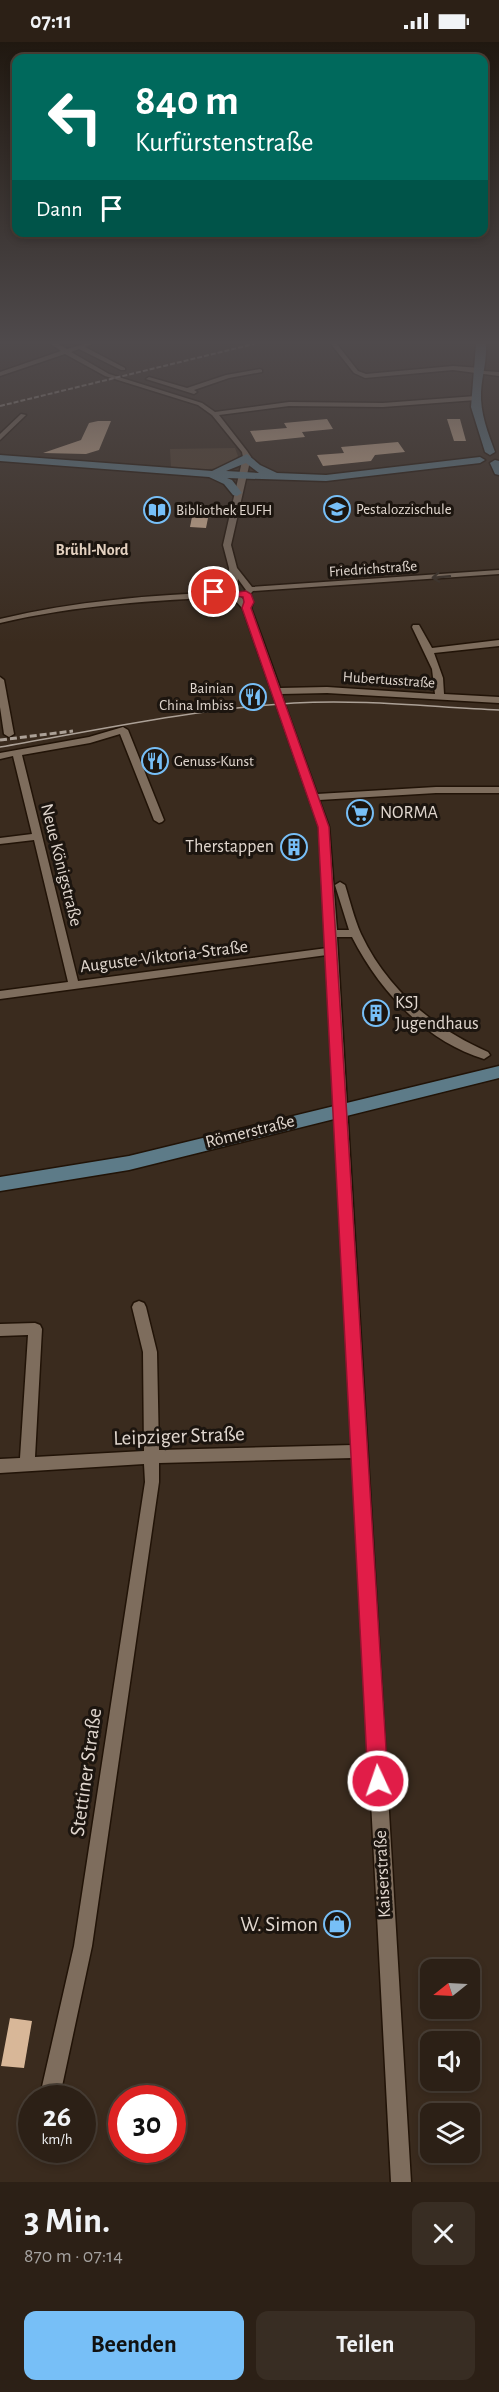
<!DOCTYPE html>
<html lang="de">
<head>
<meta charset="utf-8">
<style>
  body { margin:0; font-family:"Alegreya Sans",sans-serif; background:#382d23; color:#f1f3f6; height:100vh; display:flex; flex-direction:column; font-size:22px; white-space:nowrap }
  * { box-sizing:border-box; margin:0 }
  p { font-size:20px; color:#a6a3a1 }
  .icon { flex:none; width:33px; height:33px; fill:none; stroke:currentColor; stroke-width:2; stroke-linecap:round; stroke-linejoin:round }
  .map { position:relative; height:2140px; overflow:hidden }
  .panel { display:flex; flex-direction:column; background:#2c2016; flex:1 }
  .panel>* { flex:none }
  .banner { position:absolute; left:12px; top:12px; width:476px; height:183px; border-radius:12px; box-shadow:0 3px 9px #0003,0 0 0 2px #483e35; background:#00695c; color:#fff; overflow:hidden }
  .needle { width:39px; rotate:252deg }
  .fabs { position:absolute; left:420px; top:1917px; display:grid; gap:12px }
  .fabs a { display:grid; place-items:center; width:60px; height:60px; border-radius:12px; background:#2c2016; box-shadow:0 3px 9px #0003,0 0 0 2px #483e35; font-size:30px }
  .speed { position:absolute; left:18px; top:2043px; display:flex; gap:12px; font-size:30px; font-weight:700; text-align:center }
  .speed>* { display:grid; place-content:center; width:78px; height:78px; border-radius:50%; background:#2c2016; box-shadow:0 3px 9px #0003,0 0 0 2px #483e35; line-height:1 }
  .speed small { font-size:15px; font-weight:400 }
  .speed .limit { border:9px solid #d22; background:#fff; color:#111 }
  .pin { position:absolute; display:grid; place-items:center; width:51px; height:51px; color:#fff; margin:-26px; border:3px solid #fff; border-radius:50%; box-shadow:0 2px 6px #0007 }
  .me { position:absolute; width:66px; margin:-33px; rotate:357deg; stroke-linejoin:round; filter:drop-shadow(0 0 4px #0008) }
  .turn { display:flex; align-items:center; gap:21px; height:126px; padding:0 24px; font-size:27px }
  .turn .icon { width:78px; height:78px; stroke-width:2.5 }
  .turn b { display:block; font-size:42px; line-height:51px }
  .then { display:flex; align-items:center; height:57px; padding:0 24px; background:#0003; gap:12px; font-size:22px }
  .round { display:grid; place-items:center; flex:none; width:63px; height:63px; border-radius:12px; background:#382d23 }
  .overview { display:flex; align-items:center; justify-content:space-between; height:102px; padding:0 24px }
  h1 { font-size:36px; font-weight:700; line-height:45px }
  .button { display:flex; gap:12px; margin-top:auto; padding:12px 24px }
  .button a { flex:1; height:69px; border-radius:12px; background:#77bff7; color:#111; font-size:24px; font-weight:700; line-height:69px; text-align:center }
  .button a+a { background:#382d23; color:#f1f3f6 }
  .status { display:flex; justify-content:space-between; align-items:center; height:42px; padding:0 30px; background:#2c2016; direction:ltr }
  .status svg { height:16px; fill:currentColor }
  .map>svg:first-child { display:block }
</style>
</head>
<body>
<div class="status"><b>07:11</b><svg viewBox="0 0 49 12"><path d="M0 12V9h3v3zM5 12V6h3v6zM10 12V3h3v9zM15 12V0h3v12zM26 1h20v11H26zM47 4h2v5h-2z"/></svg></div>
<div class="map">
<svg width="499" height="2140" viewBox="0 0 499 2140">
  <rect width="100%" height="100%" fill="#3a2b1e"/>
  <path fill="#53402e" d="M235,406L238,414C226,433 191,426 171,425L170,407Z"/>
  <g fill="#d8b798">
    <polygon points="327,377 333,387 302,390 305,395 256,400 250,389 287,386 284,381"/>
    <polygon points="447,377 460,377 466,399 454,399"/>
    <polygon points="98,379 111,379 99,408 86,412 43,411 81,398 89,381"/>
    <polygon points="398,400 405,410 375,413 371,419 323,424 317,413 344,411 341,405"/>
    <polygon points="192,475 208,476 206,486 190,485"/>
    <polygon points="303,799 305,810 284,811 282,800"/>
    <polygon points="369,963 389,969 383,979 363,972"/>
    <polygon points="10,1976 32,1979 24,2026 1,2024"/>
  </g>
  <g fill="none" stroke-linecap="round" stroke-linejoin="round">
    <defs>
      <g id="street">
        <path d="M51,302H58L67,307L84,302H92L85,305L125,326V328H121L79,307L71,310L109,332L202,361L215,370L289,360L383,361L476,354L479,356L476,358L383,365L289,364L219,373L247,409L251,415L231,503L237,526L252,545L499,528V532L253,549L250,552L253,560L251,566L280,646L327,645L435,652L432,627L412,585L413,583H419L432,606L499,598V604L434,611L443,636L444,652L499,655V661L327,651L281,652L317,752L436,745H499V751H436L319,758L329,785L337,888H349L335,843L340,840L345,843C350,859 354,876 361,892C387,947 433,986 488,1010L490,1013L484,1017C425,999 379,948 352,895H337L411,2140H391L353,1416L159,1421V1440L92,1904L61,2049L56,2056H44L41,2049L74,1904L145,1440L144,1422L0,1431V1417L20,1416L28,1293L0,1294V1282L35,1281L40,1283L42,1287L35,1415L144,1409L143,1310L132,1265L134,1261L139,1259L144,1261L146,1265L157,1310L159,1408L353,1403L327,913L0,957V949L68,940L34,798L0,802V796L32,792L13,714L0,717V711L89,695L123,685L128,688L164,778L162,780L159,781L154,778L120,692L90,701L22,713L78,939L327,906L319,785L243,567L232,555C154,558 77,563 0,581V577C75,559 151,553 228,550L230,546L229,526L223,503L243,415L242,410L212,373L198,363L105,334L65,312L0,334V330L61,309ZM238,537L246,548L242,552L245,559L236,550Z"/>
        <polygon points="331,302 337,302 358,329 366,332 453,324 481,326 483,329 499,330 499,334 453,328 365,336 354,331"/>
        <polygon points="260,327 262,328 262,330 229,336 194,348 197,350 194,352 146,337 149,335 187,346 226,333"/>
        <polygon points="21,372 26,373 0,398 0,392"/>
        <polygon points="0,635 4,638 14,692 9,695 4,692 0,665"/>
      </g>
      <g id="secondary">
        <path d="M476,302H486C487,319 482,333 481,350C480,371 488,391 495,410L490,413L485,410L471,365Z"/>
        <path d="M247,412L260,423L277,431L326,433L480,415L485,418L480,421L326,439L227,436L232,438L242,451L237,454L233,453L224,442L209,435L0,419V413L212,429ZM246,421L259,431L226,429Z"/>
        <polygon points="495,418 499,419 499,433 495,432 490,421"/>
        <polygon points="499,1024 499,1036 129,1128 0,1149 0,1135 129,1114"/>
      </g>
    </defs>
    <use href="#street" stroke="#211307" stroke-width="3"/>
    <use href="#secondary" stroke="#211307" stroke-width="3"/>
    <use href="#street" fill="#7e6d5d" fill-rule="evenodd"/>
    <use href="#secondary" fill="#5d7b88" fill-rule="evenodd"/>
    <path stroke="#aca197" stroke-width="1.5" d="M0,705C97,688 195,667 294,661C362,657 431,665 499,668"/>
    <polyline stroke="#aca197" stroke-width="2" stroke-dasharray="5 2" stroke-linecap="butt" points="0,364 254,302"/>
    <polyline stroke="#aca197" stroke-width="3" stroke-dasharray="7 3" stroke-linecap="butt" points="0,698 73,689"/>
  </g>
  <defs><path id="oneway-shaft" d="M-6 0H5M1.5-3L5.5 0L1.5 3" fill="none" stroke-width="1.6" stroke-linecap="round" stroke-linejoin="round" transform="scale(1.5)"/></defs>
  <use stroke="#392f26" href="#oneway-shaft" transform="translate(441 535) rotate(175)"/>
  <linearGradient id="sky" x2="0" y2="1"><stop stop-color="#201810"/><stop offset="0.5" stop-color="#4f4a4c"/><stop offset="1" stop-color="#4f4a4c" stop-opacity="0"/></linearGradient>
  <rect width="499" height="601" fill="url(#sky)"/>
  <polygon fill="#e11d48" stroke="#92132f" stroke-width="1.5" points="233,544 236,545 237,550 246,549 251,552 254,560 251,566 329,785 388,1739 385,1746 378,1749 371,1746 368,1739 318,785 242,566 244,560 243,555 232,554 228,550 214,553 209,550"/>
  <defs>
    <symbol id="school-ring" viewBox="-11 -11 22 22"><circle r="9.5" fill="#1c150f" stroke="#77bff7" stroke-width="1.5"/><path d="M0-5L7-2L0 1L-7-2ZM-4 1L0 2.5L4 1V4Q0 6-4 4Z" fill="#77bff7"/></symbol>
    <symbol id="library-ring" viewBox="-11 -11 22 22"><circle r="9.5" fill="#1c150f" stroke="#77bff7" stroke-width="1.5"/><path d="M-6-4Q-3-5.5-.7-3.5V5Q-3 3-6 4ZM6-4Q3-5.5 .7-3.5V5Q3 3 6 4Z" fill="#77bff7"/></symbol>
    <symbol id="restaurant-ring" viewBox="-11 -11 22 22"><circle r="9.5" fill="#1c150f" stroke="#77bff7" stroke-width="1.5"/><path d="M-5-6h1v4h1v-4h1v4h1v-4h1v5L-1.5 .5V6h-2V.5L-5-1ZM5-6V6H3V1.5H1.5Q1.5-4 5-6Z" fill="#77bff7"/></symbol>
    <symbol id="supermarket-ring" viewBox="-11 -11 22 22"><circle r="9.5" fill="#1c150f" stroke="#77bff7" stroke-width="1.5"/><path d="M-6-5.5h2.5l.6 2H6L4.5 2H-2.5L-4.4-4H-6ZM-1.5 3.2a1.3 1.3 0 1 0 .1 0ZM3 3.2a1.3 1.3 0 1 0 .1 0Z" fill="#77bff7"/></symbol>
    <symbol id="building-ring" viewBox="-11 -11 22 22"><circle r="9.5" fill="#1c150f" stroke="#77bff7" stroke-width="1.5"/><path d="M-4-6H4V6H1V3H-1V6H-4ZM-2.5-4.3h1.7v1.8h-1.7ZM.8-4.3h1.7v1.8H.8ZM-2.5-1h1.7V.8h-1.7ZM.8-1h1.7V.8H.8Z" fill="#77bff7"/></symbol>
    <symbol id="shop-ring" viewBox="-11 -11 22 22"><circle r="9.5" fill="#1c150f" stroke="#77bff7" stroke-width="1.5"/><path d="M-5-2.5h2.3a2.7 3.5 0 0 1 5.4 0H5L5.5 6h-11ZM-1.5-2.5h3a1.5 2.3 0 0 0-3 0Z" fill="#77bff7"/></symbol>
  </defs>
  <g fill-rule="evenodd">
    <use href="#school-ring" x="322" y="452" width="30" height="30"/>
    <use href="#library-ring" x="142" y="453" width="30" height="30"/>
    <use href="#restaurant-ring" x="238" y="640" width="30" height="30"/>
    <use href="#restaurant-ring" x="140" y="704" width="30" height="30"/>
    <use href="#supermarket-ring" x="345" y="756" width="30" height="30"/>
    <use href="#building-ring" x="279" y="790" width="30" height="30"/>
    <use href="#building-ring" x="361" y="956" width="30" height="30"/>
    <use href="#shop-ring" x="322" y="1867" width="30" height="30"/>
  </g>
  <g text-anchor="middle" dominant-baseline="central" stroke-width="6" stroke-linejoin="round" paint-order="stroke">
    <g font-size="15" fill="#e1d7cf" stroke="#1c150f" text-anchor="start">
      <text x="356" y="467">Pestalozzischule</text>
      <text x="176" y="468">Bibliothek EUFH</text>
      <text x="234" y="646" text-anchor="end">Bainian<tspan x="234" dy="17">China Imbiss</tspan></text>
      <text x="174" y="719">Genuss-Kunst</text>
    </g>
    <g font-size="15" fill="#e1d7cf" stroke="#1c150f">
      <text transform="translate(373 527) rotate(-4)">Friedrichstraße</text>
      <text transform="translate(389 638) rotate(4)">Hubertusstraße</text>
    </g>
    <g font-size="16" font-weight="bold" fill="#e4d1c0" stroke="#1c150f">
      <text x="92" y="508">Brühl-Nord</text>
    </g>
    <g font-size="18" fill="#e1d7cf" stroke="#1c150f" text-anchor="start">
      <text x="380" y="771">NORMA</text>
      <text x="274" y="805" text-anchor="end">Therstappen</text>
      <text x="395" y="961">KSJ<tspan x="395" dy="21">Jugendhaus</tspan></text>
    </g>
    <g font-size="18" fill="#e1d7cf" stroke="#1c150f">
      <text transform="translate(61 823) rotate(76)">Neue Königstraße</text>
      <text transform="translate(164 915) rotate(-7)">Auguste-Viktoria-Straße</text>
      <text transform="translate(250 1090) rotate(-14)">Römerstraße</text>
      <text transform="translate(383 1832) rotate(-93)">Kaiserstraße</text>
    </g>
    <g font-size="21" fill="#e1d7cf" stroke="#1c150f">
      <text transform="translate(179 1394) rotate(-2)">Leipziger Straße</text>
      <text transform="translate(86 1730) rotate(-82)">Stettiner Straße</text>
    </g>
    <g font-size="21" fill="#e1d7cf" stroke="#1c150f" text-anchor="end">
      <text x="318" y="1882">W. Simon</text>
    </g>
  </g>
</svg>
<div class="fabs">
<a><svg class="needle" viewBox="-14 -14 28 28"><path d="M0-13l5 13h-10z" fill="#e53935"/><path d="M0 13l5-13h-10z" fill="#a6a3a1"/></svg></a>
<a><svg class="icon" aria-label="sound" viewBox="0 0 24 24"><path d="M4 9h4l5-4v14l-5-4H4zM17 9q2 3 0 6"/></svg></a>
<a><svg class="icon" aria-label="layers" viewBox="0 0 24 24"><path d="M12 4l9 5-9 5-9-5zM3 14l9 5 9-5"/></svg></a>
</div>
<div class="speed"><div>26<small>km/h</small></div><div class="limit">30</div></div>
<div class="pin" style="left:214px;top:550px;background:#d93025"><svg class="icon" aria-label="arrive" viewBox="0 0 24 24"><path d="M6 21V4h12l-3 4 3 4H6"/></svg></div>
<svg class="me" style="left:378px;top:1739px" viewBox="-20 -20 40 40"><circle r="17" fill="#e11d48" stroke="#fff" stroke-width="3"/><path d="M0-11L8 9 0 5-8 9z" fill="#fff"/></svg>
<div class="banner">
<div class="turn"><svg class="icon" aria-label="left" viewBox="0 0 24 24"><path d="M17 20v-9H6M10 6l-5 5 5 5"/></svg><div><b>840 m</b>Kurfürstenstraße</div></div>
<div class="then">Dann<svg class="icon" aria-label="arrive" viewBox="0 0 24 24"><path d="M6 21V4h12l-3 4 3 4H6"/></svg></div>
</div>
</div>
<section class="panel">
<div class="overview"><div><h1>3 Min.</h1><p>870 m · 07:14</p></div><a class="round"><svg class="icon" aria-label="close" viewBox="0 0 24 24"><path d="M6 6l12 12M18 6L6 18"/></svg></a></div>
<div class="button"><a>Beenden</a><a>Teilen</a></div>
</section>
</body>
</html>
